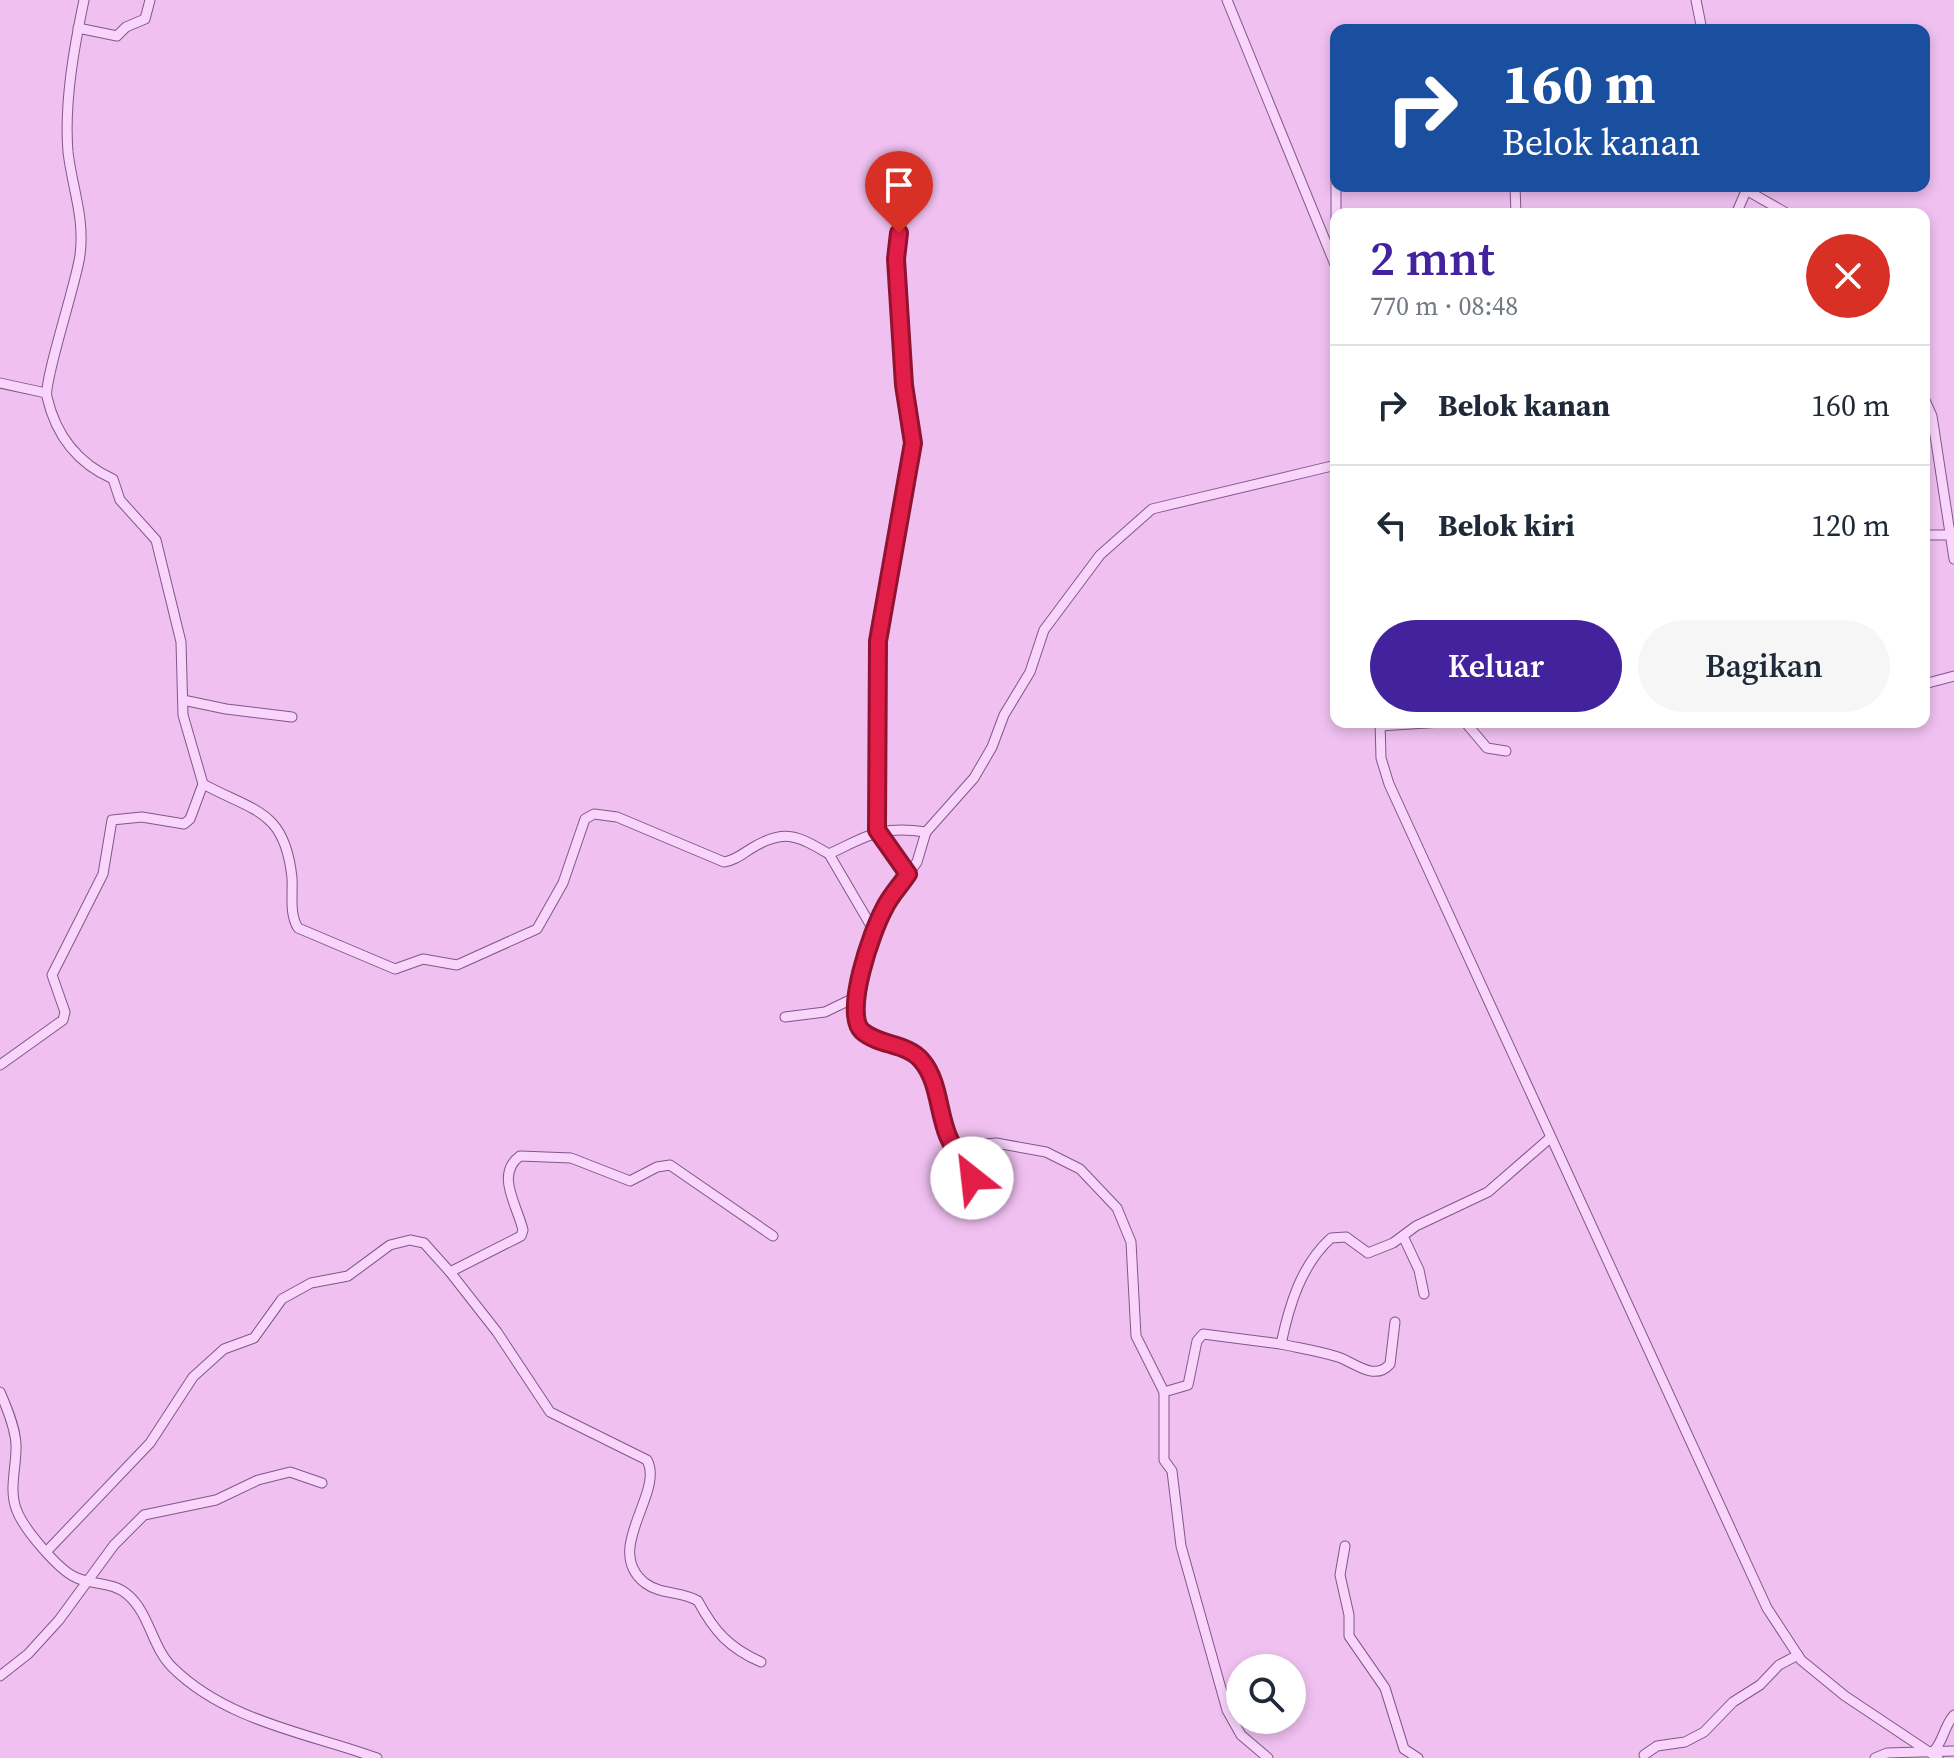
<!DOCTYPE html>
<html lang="id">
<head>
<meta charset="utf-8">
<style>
  body { margin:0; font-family:"Source Serif 4",serif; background:#f6f6f7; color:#1f2937; height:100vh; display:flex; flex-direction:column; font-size:30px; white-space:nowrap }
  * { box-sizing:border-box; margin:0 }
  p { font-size:26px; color:#747a83 }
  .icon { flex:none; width:44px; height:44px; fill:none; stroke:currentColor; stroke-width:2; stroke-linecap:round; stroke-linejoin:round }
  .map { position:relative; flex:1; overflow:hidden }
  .sheet { position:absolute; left:1330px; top:208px; width:600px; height:520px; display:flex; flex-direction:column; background:#fff; border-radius:16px; box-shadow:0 4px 12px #0003 }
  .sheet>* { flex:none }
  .guide { position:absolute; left:1330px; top:24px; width:600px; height:168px; border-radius:16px; box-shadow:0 4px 12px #0003; background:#1a4fa0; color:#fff; overflow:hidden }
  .controls { position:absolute; left:1226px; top:1654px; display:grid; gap:16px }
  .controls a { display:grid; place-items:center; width:80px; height:80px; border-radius:50%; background:#fff; box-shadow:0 4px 12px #0003; font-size:40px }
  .pin { position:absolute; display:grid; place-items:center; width:68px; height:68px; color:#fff; margin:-82px -34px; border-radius:50% 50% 50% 0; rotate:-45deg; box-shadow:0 0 8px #0007 }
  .pin .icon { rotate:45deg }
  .me { position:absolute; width:88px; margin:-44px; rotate:331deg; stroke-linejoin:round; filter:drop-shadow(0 0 6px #0008) }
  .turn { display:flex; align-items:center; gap:28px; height:168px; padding:0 40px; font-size:36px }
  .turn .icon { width:104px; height:104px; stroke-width:2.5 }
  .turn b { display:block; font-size:56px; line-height:68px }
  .round { display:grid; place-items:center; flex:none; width:84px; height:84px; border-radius:42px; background:#f6f6f7 }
  .summary { display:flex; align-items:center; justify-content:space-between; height:136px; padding:0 40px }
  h1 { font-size:48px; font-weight:600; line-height:60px; color:#43239d }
  .cta { display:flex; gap:16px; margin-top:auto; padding:16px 40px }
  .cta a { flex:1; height:92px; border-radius:48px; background:#43239d; color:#fff; font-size:32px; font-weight:600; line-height:92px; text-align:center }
  .cta a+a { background:#f6f6f7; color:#1f2937 }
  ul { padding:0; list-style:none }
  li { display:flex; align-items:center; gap:24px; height:120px; padding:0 40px; border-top:2px solid #e0e1e3 }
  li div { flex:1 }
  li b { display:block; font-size:30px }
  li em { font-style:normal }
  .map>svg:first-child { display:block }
</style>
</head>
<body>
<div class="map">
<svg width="1954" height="1758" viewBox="0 0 1954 1758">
  <rect width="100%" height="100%" fill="#efc0f0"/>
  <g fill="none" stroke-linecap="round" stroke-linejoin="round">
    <defs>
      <g id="minor">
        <polyline points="1227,0 1336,267"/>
        <polyline points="1696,0 1702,30"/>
        <polyline points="78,28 117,36 126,27 145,19 150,0"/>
        <polyline points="1336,134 1336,219"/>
        <polyline points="905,179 896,259 897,286 904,385 913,443 878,641 877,830 908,874"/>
        <polyline points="1515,186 1516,214"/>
        <polyline points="1739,186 1788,214"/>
        <polyline points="1736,214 1746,191"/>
        <polyline points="0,383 46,393"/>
        <polyline points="1924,398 1932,416 1954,559"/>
        <polyline points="1924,535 1950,535"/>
        <polyline points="1924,684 1954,676"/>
        <polyline points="183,700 226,709 292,717"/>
        <polyline points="1380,722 1381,758 1389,784 1767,1608 1801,1660 1845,1696 1938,1758"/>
        <polyline points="1465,722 1487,748 1506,751"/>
        <polyline points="1380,726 1442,722"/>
        <path d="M203,784C255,812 285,810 292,878C293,895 289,913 298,928L395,969L423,959L457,965L537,929L563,883L585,819L594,814L617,817L724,862C736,860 742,854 752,848C785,828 798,836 829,854C868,836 880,825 926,832"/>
        <polyline points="829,854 874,931"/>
        <polyline points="785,1017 825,1012 854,998"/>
        <path d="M0,1065L63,1020L65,1012L52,975L103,874L112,820L142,817L184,824L190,819L203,784L183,715L181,642L156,540L120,500L113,479C77,463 56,436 47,397C43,382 77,281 80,255C85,218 72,187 68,152C64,103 74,48 84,0"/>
        <polyline points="956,1147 996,1143 1046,1152 1080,1169 1117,1208 1131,1242 1136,1336 1164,1392"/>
        <path d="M986,1194C969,1174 953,1149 944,1124C937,1103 937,1077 921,1059C904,1040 872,1044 856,1023L854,998L885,906L917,862L926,832L974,778L992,747L1004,715L1030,672L1044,630L1100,555L1152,509L1336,465"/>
        <polyline points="1403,1236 1419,1270 1424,1294"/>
        <path d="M450,1272L497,1332L550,1412L647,1460C665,1493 602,1549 645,1583C661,1595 682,1591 698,1601C714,1631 729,1648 761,1662"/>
        <path d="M1281,1344C1299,1348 1319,1351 1338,1357C1354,1362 1374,1382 1390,1364L1395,1322"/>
        <path d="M0,1392C7,1408 15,1427 16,1444C17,1466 8,1490 17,1511C24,1529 59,1571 77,1578C94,1585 114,1582 128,1595C150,1614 152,1648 173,1668C227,1721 307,1733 377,1758"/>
        <polyline points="1345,1546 1340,1575 1349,1615 1349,1636 1385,1688 1404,1749 1418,1758"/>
        <path d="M47,1551L150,1443L193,1377L224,1349L254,1338L282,1299L311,1283L348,1276L390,1245L410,1240L424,1243L450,1272L521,1236L523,1230C517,1205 495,1174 520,1156L571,1158L630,1181L657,1167L670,1165L773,1236"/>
        <polyline points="0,1676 28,1654 59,1620 114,1545 144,1515 216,1500 258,1480 290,1472 322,1483"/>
        <path d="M1932,1753C1944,1742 1943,1727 1954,1715"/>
        <polyline points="1644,1755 1657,1746 1685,1742 1704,1732 1733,1702 1760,1685 1779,1665 1798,1655"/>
        <path d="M1268,1758L1241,1735L1227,1710L1181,1546L1172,1471L1164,1460V1392L1188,1385L1197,1341L1203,1334L1281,1344C1289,1306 1301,1265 1331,1238L1346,1237L1368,1253L1393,1243L1416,1226L1488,1192L1550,1138"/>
        <polyline points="1875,1758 1887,1753 1954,1751"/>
      </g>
    </defs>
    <use href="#minor" stroke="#80578a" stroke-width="11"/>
    <use href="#minor" stroke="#f9d4fb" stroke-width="9"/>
  </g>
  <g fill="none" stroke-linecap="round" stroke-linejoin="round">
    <defs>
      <path id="route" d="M899,233L896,259L904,385L913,443L878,641L877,830L908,874C900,886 890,896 884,909C872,931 843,1013 862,1031C879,1046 908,1043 922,1061C939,1081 938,1112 948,1136C954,1150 964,1165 972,1178"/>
    </defs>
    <use href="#route" stroke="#92132f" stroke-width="20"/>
    <use href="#route" stroke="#e11d48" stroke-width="14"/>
  </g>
</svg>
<div class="controls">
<a><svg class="icon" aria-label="search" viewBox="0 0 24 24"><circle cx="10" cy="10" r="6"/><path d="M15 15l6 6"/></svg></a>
</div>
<div class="pin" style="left:899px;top:233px;background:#d93025"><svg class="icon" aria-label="arrive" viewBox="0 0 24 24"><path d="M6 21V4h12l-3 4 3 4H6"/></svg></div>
<svg class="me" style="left:972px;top:1178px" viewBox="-20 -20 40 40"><circle r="19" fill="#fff"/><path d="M0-13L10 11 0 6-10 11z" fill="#e11d48"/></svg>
<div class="guide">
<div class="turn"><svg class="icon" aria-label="right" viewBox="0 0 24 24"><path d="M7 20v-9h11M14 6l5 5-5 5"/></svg><div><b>160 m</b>Belok kanan</div></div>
</div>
<section class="sheet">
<div class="summary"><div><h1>2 mnt</h1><p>770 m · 08:48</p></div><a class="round" style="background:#d93025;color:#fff"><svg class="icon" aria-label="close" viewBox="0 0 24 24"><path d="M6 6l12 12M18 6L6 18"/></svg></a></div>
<ul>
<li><svg class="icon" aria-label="right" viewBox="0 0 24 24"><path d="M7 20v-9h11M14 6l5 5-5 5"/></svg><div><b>Belok kanan</b></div><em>160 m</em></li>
<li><svg class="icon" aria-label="left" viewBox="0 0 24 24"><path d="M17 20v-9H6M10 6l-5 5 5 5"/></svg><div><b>Belok kiri</b></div><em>120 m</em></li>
</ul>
<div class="cta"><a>Keluar</a><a>Bagikan</a></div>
</section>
</div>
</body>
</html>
